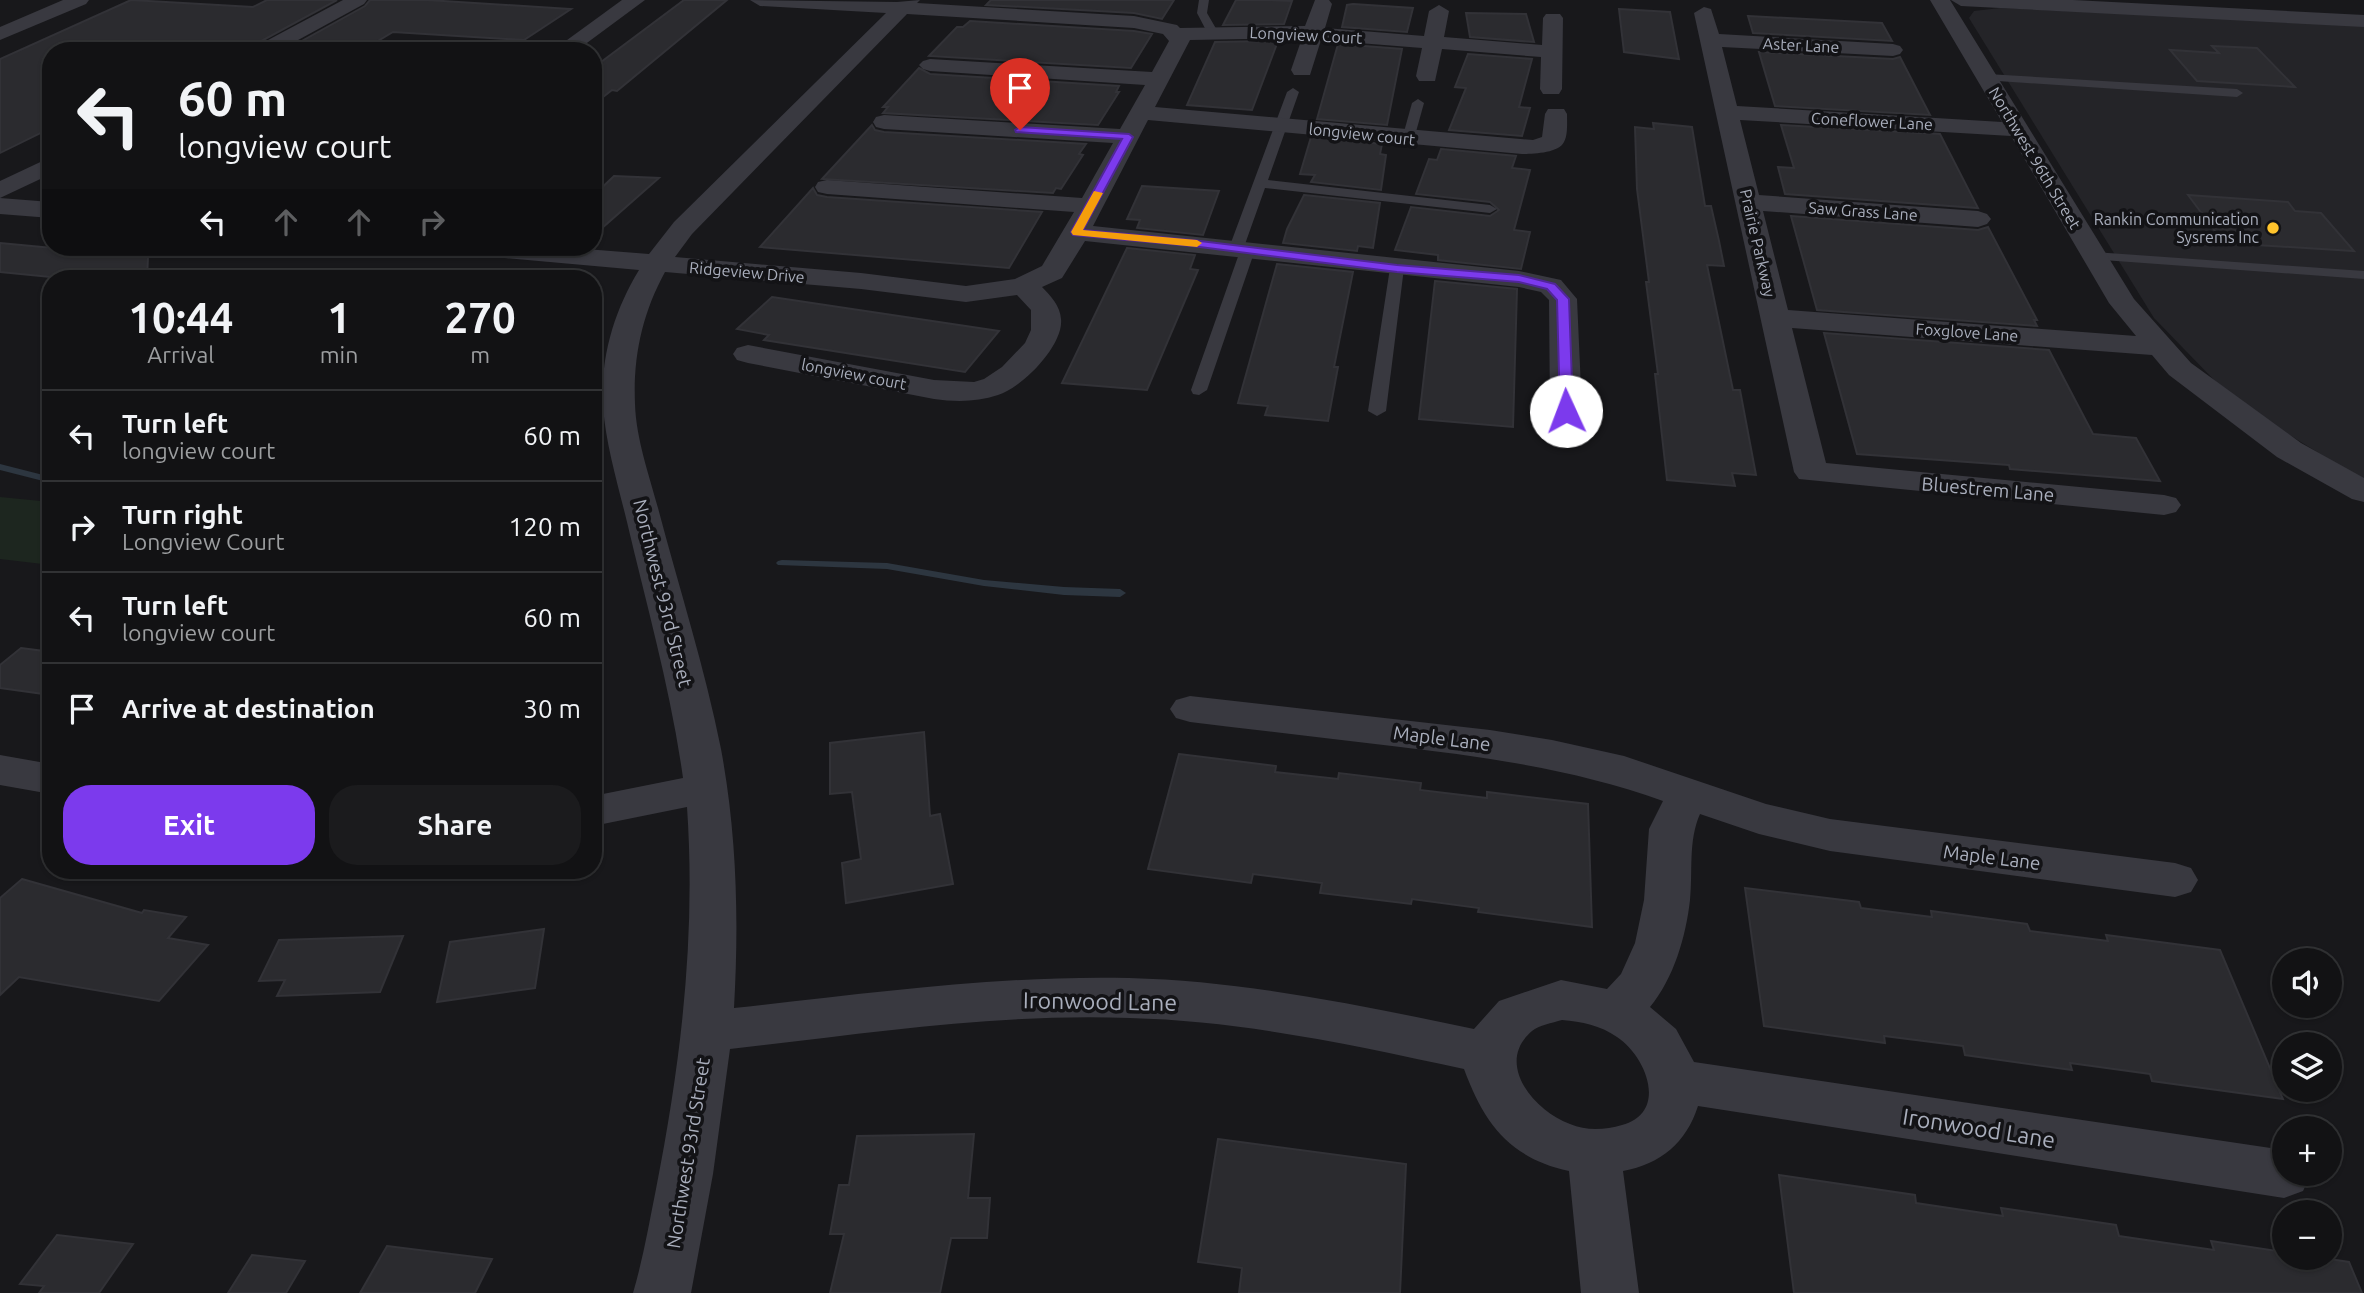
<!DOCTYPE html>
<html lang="en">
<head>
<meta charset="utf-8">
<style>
  body { margin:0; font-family:Ubuntu,sans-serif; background:#1b1b1d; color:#f1f3f6; height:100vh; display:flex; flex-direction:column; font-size:26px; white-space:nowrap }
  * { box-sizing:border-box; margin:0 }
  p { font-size:23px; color:#9c9ea0 }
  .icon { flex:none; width:38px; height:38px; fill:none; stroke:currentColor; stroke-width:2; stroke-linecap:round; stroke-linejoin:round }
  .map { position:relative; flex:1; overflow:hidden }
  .sheet { position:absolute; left:42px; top:270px; width:560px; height:609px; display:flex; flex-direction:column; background:#121214; border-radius:28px; box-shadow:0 2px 5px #0004,0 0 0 2px #313234 }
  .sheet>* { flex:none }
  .guide { position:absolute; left:42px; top:42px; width:560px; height:214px; border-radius:28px; box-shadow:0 2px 5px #0004,0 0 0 2px #313234; background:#121214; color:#f1f3f6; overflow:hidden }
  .controls { position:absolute; left:2272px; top:948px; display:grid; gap:14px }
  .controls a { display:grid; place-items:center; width:70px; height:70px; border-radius:50%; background:#121214; box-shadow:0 2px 5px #0004,0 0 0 2px #313234; font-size:35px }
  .pin { position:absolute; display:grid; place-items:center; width:60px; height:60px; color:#fff; margin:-72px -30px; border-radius:50% 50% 50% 0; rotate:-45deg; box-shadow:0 0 7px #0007 }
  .pin .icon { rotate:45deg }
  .me { position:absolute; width:77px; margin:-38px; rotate:358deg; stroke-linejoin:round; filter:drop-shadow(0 0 5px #0008) }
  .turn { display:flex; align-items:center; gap:24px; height:147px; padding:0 21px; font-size:32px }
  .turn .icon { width:91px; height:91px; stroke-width:2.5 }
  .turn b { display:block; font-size:49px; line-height:60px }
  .lanes { display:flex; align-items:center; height:66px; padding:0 21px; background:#0003; justify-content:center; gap:35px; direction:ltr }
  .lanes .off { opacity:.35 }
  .eta { display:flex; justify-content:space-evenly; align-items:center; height:119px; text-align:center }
  .eta b { font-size:42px; font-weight:600; line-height:49px }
  .action { display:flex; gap:14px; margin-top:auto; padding:14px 21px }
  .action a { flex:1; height:80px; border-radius:28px; background:#7c3aed; color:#fff; font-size:28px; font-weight:600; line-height:80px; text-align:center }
  .action a+a { background:#1b1b1d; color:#f1f3f6 }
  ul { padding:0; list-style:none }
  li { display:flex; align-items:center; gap:21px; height:91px; padding:0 21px; border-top:2px solid #313234 }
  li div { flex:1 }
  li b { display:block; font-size:26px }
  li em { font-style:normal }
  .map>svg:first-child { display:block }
</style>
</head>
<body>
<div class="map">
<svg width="2364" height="1293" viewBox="0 0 2364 1293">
  <rect width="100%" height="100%" fill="#18181b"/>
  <polygon fill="#242428" points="2000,8 2364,25 2364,481 2288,434 2216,382 2154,318 1969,18 1974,11"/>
  <polygon fill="#1d261f" points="0,497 51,502 51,565 0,559"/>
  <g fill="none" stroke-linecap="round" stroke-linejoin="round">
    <g fill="#2d3640" fill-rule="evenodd">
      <polygon points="0,464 51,477 51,483 0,470"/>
      <polygon points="782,560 887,563 984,580 1064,587 1120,589 1126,593 1120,597 1064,595 984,586 887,569 778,565 776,563 778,561"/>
    </g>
  </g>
  <g fill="#2b2b2f" stroke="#323237" stroke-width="2">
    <polygon points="131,0 253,7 267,0 337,0 254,45 250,51 51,51 51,128 0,153 0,59"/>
    <polygon points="370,0 427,0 571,9 524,40 393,32 371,45 359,49 293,46 365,6"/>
    <polygon points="684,0 727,0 617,91 612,90 593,105 593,68"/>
    <polygon points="991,0 1174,0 1162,19 1134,13 986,5"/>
    <polygon points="1236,0 1270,0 1292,1 1284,24 1223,25"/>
    <polygon points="1353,4 1413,8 1407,32 1342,27 1347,5"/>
    <polygon points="1619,9 1670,12 1679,59 1624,52"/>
    <polygon points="1466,13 1526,14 1534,42 1470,37"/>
    <polygon points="1748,16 1882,23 1892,41 1753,33"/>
    <polygon points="970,21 1134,31 1152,34 1131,68 929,56 957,27 963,27"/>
    <polygon points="1278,41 1252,110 1187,105 1215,42"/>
    <polygon points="1338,44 1402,49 1387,125 1317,119"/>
    <polygon points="2212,46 2257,48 2295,87 2197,81 2170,50 2219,53"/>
    <polygon points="1759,52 1893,59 1900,57 1930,115 1775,106"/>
    <polygon points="1468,54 1532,59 1519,107 1530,108 1522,136 1449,130 1466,88 1455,87"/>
    <polygon points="919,68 930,74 1119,86 1116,92 1119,92 1098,125 883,113 888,107 883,107"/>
    <polygon points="1653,123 1692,127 1705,206 1711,206 1719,241 1724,266 1707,265 1733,390 1740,390 1756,475 1732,473 1735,486 1667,480 1655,374 1658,374 1646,282 1649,282 1637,189 1635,127 1654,129"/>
    <polygon points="872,125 875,130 884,132 1086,144 1079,154 1083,155 1061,189 1056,188 1053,193 822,179"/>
    <polygon points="1781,125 1940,134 1978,208 1785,194 1778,167 1794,168"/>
    <polygon points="1311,137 1382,144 1380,154 1386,155 1381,190 1311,182 1315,175 1300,174"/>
    <polygon points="1441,149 1516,156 1512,168 1530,170 1514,230 1530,232 1521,269 1438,260 1438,255 1395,250 1411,207 1490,216 1499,210 1490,202 1416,194 1429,159 1437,160"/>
    <polygon points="614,176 659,178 593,236 593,196"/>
    <polygon points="1142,186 1219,191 1203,235 1137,228 1140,220 1127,219"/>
    <polygon points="813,188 817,195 827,197 1042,212 1009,268 760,247"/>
    <polygon points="1304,195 1380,203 1373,248 1358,246 1357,251 1283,243 1287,229"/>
    <polygon points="2188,195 2288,202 2295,211 2321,213 2354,251 2224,243"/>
    <polygon points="1791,216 1978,230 1988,227 2037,320 2034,320 2037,326 1817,310"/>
    <polygon points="0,243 148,257 147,278 61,278 0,272"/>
    <polygon points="1127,248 1195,255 1190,269 1198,270 1147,390 1062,383"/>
    <polygon points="1277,264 1353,272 1334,367 1338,367 1328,421 1265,415 1268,406 1238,403"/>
    <polygon points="1435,281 1517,289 1513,427 1419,419"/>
    <polygon points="772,297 999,331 965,372 764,340 769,335 737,329"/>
    <polygon points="1824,333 2049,350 2093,434 2136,438 2160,481 2010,469 2009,465 1857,454"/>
    <polygon points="21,648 51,652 51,695 0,688 0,665"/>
    <polygon points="924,732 930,816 940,814 953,884 846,903 842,863 861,859 852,792 830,794 830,743"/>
    <polygon points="1179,754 1276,766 1275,772 1338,779 1339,773 1421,783 1420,790 1487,798 1487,792 1588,804 1592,927 1478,912 1479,908 1412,899 1411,904 1320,893 1322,883 1253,874 1251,883 1148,869"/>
    <polygon points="22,879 142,913 144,910 186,917 168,938 208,945 159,1001 19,977 0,995 0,898"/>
    <polygon points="1745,888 1859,902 1861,908 1932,917 1931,911 2027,924 2030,931 2108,941 2106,935 2220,950 2283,1099 2152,1081 2150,1074 2070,1063 2072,1070 1965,1055 1963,1046 1884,1036 1885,1043 1764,1026"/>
    <polygon points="544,929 535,988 437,1002 450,942"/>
    <polygon points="403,936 380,992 277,996 285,980 259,981 279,940"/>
    <polygon points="974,1134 968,1198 990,1198 987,1238 951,1238 940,1293 830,1293 844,1234 830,1234 839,1185 849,1185 857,1136"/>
    <polygon points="1218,1139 1406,1164 1400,1293 1239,1293 1242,1268 1198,1262"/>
    <polygon points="1779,1175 1915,1195 1916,1203 2003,1216 2001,1208 2116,1225 2119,1236 2214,1250 2211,1241 2284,1252 2284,1258 2323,1258 2349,1262 2362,1293 1794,1293"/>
    <polygon points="57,1235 133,1244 99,1293 39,1293 44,1286 20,1284"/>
    <polygon points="387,1246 492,1259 475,1293 360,1293"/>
    <polygon points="252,1255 305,1261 286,1293 228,1293"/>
  </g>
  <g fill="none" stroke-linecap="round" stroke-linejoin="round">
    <g fill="#393940" fill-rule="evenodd">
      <polygon points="1199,0 1209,0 1207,13 1218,32 1216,34 1208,34 1197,13"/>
      <polygon points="1987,74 2237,89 2243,93 2237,97 1983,80 1981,78"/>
      <polygon points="1293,88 1299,92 1268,180 1490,205 1497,209 1490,213 1265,188 1244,247 1253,247 1255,250 1207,390 1199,395 1193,394 1191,390 1240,251 1231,251 1229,248 1287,92"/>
      <polygon points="1418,99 1424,103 1414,139 1413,142 1403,142 1402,139 1412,103"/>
      <polygon points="2094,252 2364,271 2364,279 2089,259 2087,256 2089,253"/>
      <polygon points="1397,264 1404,268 1386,411 1377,416 1368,411 1390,268"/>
    </g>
    <g fill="#393940" fill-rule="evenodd">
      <polygon points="63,0 89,0 86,4 0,40 0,27"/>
      <polygon points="343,0 367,0 364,4 278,51 252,51 255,47"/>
      <polygon points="622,0 645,0 576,51 552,51"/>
      <path d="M750,0L897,2L920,0L917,3L1134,16L1177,25L1180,28L1305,26L1315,0H1329L1332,4L1325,28L1424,36L1429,11L1439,5L1449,11L1444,37L1542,45L1543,18L1546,14H1560L1563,18L1562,89L1559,94H1543L1540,89L1541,57L1442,49L1435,81H1419L1416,76L1422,48L1321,40L1310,75H1294L1291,70L1302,38L1190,40L1155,107L1533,140L1542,137L1545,114L1548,109H1564L1567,114C1567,122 1568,135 1564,142C1559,153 1533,154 1522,154L1148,120L1093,226L1519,271L1561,280L1577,299L1582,411L1577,418L1566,420L1555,418L1550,411L1549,300L1541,292L1519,287L1085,241L1062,278L1042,287C1051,296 1060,306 1061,319C1064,345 1022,388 998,395C977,402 956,402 934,399L748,363L737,360L733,354L737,348L748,345L934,380L974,382L984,379L1002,367L1025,343L1031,330V310L1017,295L966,302L861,289L665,272C642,314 633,357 635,404C636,438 649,475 658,508C679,588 705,668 721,749C737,835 739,921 734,1008C865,994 997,975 1129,978C1245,981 1360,1005 1474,1029L1499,1001L1561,980L1607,989L1621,974L1635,943L1644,900L1649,829L1663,801C1575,769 1485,757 1392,746C1324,738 1257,730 1190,722L1176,718L1170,709L1176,700L1190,696L1490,730L1552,740L1624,756L1766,804L1830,819L2175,863L2191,868L2198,880L2191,892L2175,897L1830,851L1759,834L1700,814C1688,841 1693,871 1690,900C1686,936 1674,978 1650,1007L1676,1029L1694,1062L2284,1150V1174H2311L2303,1191L2284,1198L1698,1106C1686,1143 1661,1164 1623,1171L1639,1293H1581L1569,1171C1509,1158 1484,1123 1464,1069C1354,1045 1243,1021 1130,1018C996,1013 863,1034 730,1049L713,1174L691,1293H633C643,1259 649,1224 656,1189C681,1062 696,936 687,807L593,826V796L683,778C671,691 647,607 627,522C618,485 606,445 603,407C600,358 614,311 639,270L471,255L462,253L458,247H560L649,254L674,222L886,13L760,6ZM907,14L1134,28L1163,34L1169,41L1152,72L930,59L923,61L919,65L923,69L930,71L1145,85L1120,129L884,115L876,117L873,122L876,127L884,129L1113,143L1082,198L827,180L818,182L815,187L818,192L827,194L1074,212L1042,266L1015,279L966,286L861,273L675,257L692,234ZM1562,1020C1582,1022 1600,1025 1617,1037C1646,1056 1669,1112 1622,1125C1605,1130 1586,1131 1570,1124C1534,1111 1494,1063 1532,1031C1539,1025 1552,1023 1562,1020Z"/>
      <path d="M1930,0H1950L2134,299L2191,363L2301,443L2364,478V502L2352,499L2277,457L2169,375L2152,355L1792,328L1826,463L2164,495L2176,498L2181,505L2176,512L2164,515L1799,479L1794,472L1694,13L1704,7L1711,9L1719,34L1893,44L1900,46L1903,50L1900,54L1893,56L1722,47L1737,106L2002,122ZM1740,120L2011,136L2109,303L2136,336L1788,310L1763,211L1978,227L1987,224L1991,219L1987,214L1978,211L1759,195Z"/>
      <polygon points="51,157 51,174 0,198 51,202 51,218 0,214 0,181"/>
      <polygon points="0,755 51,764 51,794 0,785"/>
    </g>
    <polygon fill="#393940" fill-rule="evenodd" points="1951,0 2073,0 2364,15 2364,27 1961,6"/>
  </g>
  <polygon fill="#7c3aed" stroke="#51269a" stroke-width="2" points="1020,127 1129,134 1133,137 1083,230 1192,240 1397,265 1519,275 1555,284 1569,299 1573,411 1566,414 1560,411 1557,300 1547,289 1519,282 1397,272 1192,246 1073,235 1071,232 1122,139 1016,132 1015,130"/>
  <polygon fill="#f59e0b" points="1094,191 1103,193 1083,230 1197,240 1202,243 1197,247 1073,235 1071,232"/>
  <circle fill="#ffc42c" stroke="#131316" stroke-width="2.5" cx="2273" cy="228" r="7"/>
  <g text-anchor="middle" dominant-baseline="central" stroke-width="7" stroke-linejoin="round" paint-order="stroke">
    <g font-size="16" fill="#a9aebc" stroke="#131316">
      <text transform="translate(1306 35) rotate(3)">Longview Court</text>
      <text transform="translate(1801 45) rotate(3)">Aster Lane</text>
      <text transform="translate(1872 121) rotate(3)">Coneflower Lane</text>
      <text transform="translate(1362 134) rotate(6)">longview court</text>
      <text transform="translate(2035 158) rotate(59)">Northwest 96th Street</text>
      <text transform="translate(1863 211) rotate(4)">Saw Grass Lane</text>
      <text transform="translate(1758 243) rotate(77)">Prairie Parkway</text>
      <text transform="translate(747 272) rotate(5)">Ridgeview Drive</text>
      <text transform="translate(1967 332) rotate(4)">Foxglove Lane</text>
      <text transform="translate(854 374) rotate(11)">longview court</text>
    </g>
    <g font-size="16" fill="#a9aebc" stroke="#131316" text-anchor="end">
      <text x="2259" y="219">Rankin Communication<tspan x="2259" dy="18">Sysrems Inc</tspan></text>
    </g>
    <g font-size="19" fill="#a9aebc" stroke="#131316">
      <text transform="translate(1988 489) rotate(5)">Bluestrem Lane</text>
      <text transform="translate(663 593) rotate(76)">Northwest 93rd Street</text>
      <text transform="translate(1442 738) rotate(7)">Maple Lane</text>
      <text transform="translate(1992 857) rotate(7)">Maple Lane</text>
      <text transform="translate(688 1153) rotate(-81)">Northwest 93rd Street</text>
    </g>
    <g font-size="23" fill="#a9aebc" stroke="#131316">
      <text transform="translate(1100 1001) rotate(1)">Ironwood Lane</text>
      <text transform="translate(1979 1128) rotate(9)">Ironwood Lane</text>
    </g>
  </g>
</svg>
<div class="controls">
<a><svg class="icon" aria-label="sound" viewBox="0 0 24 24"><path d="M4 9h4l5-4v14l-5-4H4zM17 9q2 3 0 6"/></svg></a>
<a><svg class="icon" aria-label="layers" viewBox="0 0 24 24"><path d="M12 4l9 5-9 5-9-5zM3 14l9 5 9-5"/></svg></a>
<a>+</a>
<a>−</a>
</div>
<div class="pin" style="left:1020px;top:130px;background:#d93025"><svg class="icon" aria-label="arrive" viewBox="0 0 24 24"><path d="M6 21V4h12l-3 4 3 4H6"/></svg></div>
<svg class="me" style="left:1566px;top:411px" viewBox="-20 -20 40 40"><circle r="19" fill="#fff"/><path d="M0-13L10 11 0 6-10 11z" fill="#7c3aed"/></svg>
<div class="guide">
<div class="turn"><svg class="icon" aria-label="left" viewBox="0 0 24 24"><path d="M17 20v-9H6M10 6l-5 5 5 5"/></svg><div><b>60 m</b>longview court</div></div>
<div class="lanes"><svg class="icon" aria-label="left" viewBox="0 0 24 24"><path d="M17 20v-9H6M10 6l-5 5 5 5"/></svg><svg class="icon off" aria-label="ahead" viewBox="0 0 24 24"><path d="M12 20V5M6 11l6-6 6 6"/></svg><svg class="icon off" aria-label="ahead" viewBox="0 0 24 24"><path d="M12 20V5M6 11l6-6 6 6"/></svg><svg class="icon off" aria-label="right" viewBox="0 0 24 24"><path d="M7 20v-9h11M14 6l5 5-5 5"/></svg></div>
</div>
<section class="sheet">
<div class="eta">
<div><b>10:44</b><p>Arrival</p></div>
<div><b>1</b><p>min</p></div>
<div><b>270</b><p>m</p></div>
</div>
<ul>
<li><svg class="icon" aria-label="left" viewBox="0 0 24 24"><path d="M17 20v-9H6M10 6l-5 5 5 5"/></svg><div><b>Turn left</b><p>longview court</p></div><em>60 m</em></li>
<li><svg class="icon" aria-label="right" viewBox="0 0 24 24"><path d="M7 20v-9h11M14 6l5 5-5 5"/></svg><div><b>Turn right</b><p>Longview Court</p></div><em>120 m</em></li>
<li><svg class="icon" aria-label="left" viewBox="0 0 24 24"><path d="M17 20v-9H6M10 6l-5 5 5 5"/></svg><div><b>Turn left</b><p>longview court</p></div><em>60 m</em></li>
<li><svg class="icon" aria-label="arrive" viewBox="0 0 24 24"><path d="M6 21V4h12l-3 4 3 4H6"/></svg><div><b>Arrive at destination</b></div><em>30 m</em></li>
</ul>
<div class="action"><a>Exit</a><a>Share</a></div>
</section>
</div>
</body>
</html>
